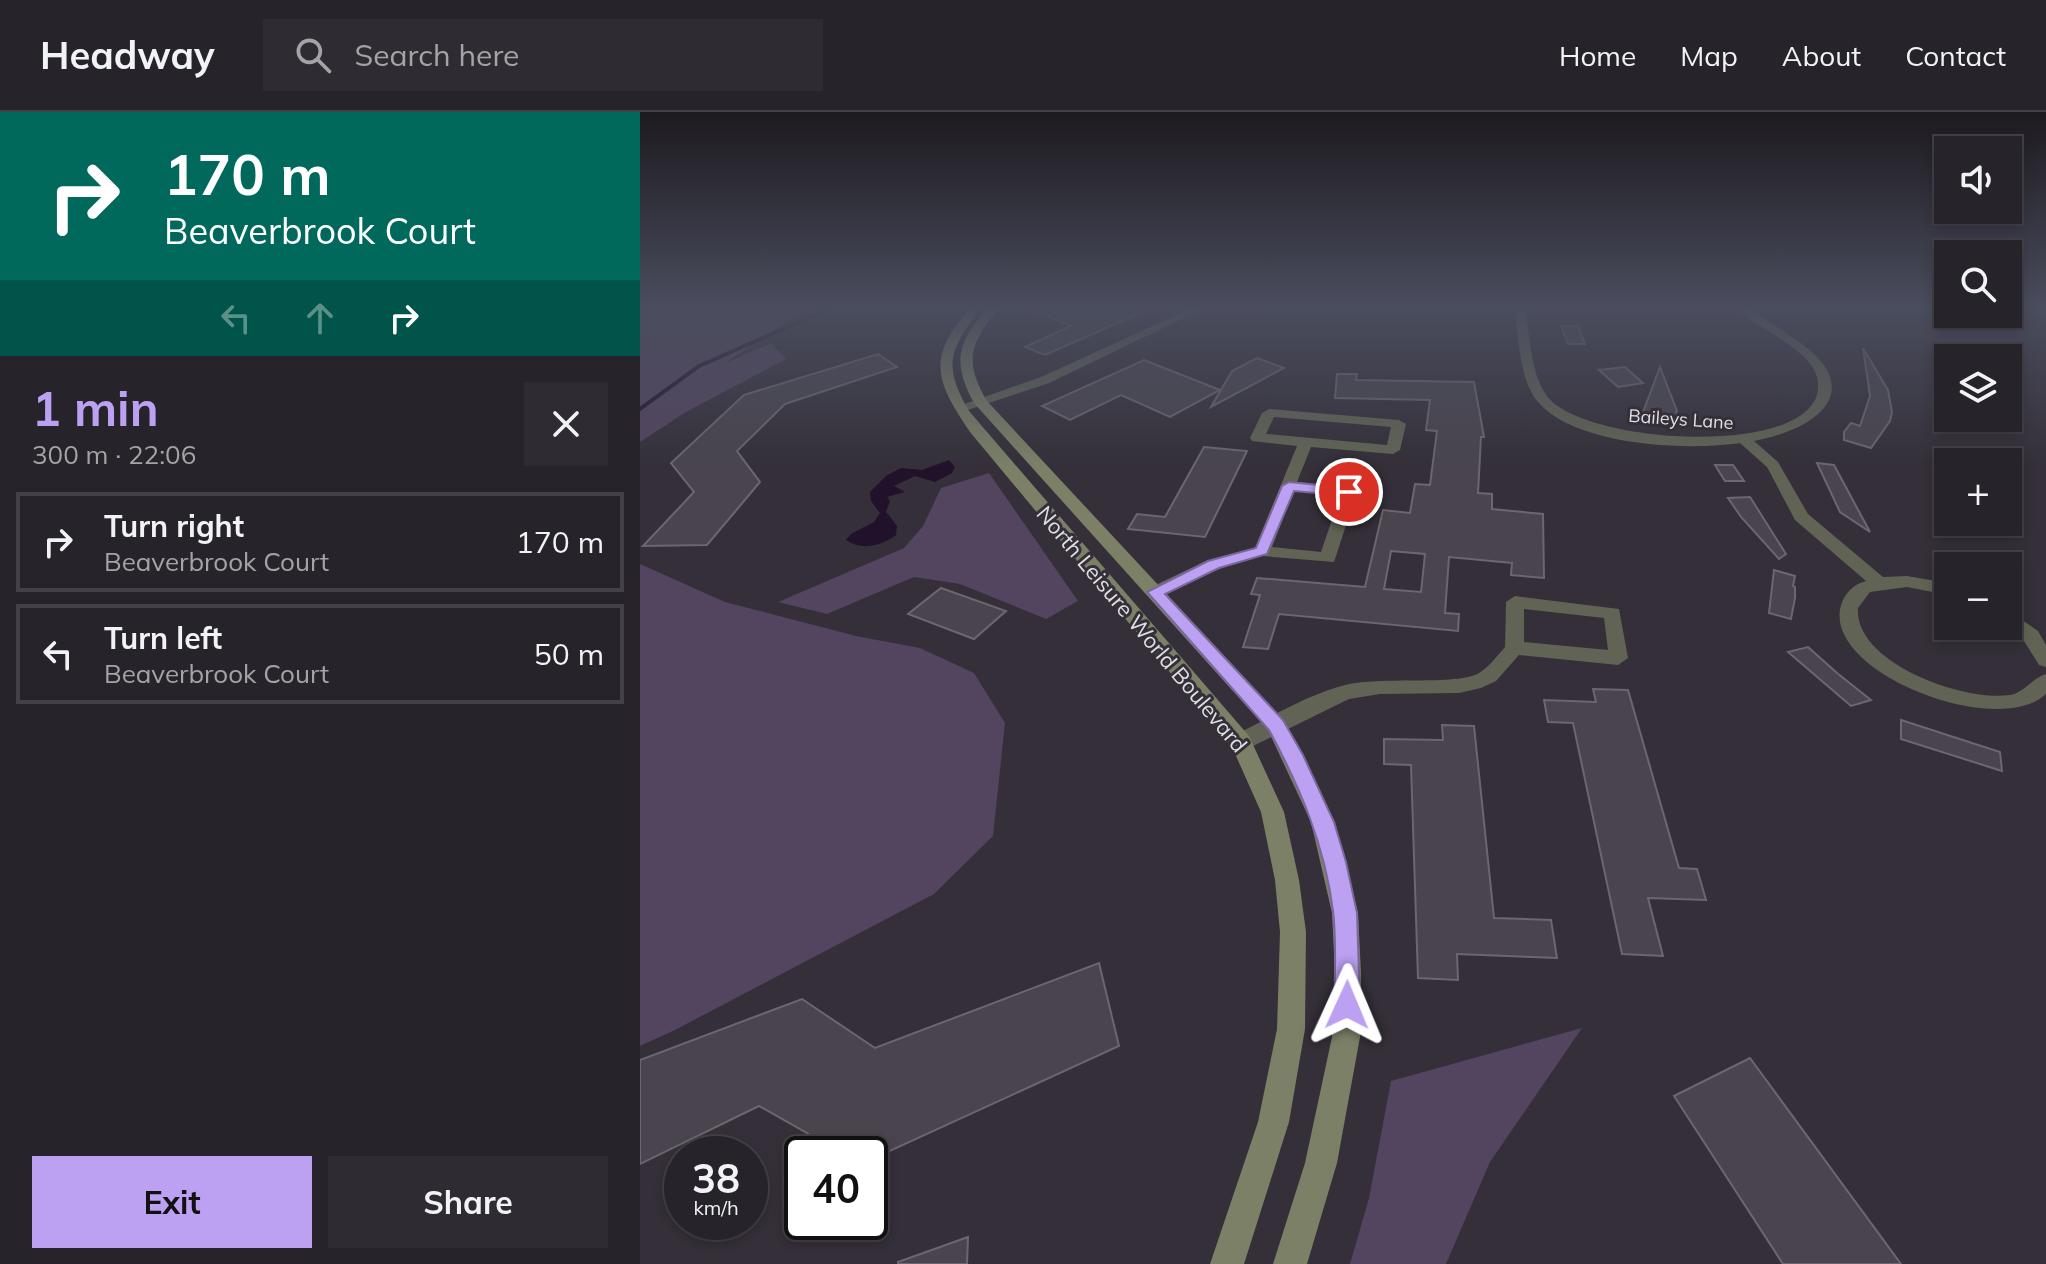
<!DOCTYPE html>
<html lang="en">
<head>
<meta charset="utf-8">
<style>
  body { margin:0; font-family:Mulish,sans-serif; background:#2f2b32; color:#f1f3f6; height:100vh; display:flex; flex-direction:column; font-size:30px; white-space:nowrap }
  * { box-sizing:border-box; margin:0 }
  p { font-size:26px; color:#a4a4a8 }
  .icon { flex:none; width:44px; height:44px; fill:none; stroke:currentColor; stroke-width:2; stroke-linecap:round; stroke-linejoin:round }
  .map { position:relative; flex:1; overflow:hidden }
  .details { display:flex; flex-direction:column; background:#27232a; width:640px }
  .details>* { flex:none }
  .top-card { background:#00695c; color:#fff; overflow:hidden }
  .tools { position:absolute; left:1294px; top:24px; display:grid; gap:16px }
  .tools a { display:grid; place-items:center; width:88px; height:88px; border-radius:0px; background:#27232a; box-shadow:0 4px 12px #0003,0 0 0 2px #434047; font-size:40px }
  .speed { position:absolute; left:24px; top:1024px; display:flex; gap:16px; font-size:40px; font-weight:700; text-align:center }
  .speed>* { display:grid; place-content:center; width:104px; height:104px; border-radius:50%; background:#27232a; box-shadow:0 4px 12px #0003,0 0 0 2px #434047; line-height:1 }
  .speed small { font-size:20px; font-weight:400 }
  .speed .limit { border:4px solid #111; border-radius:12px; background:#fff; color:#111 }
  .pin { position:absolute; display:grid; place-items:center; width:68px; height:68px; color:#fff; margin:-34px; border:4px solid #fff; border-radius:50%; box-shadow:0 2px 8px #0007 }
  .me { position:absolute; width:88px; margin:-44px; rotate:1deg; stroke-linejoin:round; filter:drop-shadow(0 0 6px #0008) }
  .turn { display:flex; align-items:center; gap:28px; height:168px; padding:0 32px; font-size:36px }
  .turn .icon { width:104px; height:104px; stroke-width:2.5 }
  .turn b { display:block; font-size:56px; line-height:68px }
  .lanes { display:flex; align-items:center; height:76px; padding:0 32px; background:#0003; justify-content:center; gap:40px; direction:ltr }
  .lanes .off { opacity:.35 }
  .round { display:grid; place-items:center; flex:none; width:84px; height:84px; border-radius:0px; background:#2f2b32 }
  .headline { display:flex; align-items:center; justify-content:space-between; height:136px; padding:0 32px }
  h1 { font-size:48px; font-weight:700; line-height:60px; color:#bca0f2 }
  .button { display:flex; gap:16px; margin-top:auto; padding:16px 32px }
  .button a { flex:1; height:92px; border-radius:0px; background:#bca0f2; color:#111; font-size:32px; font-weight:700; line-height:92px; text-align:center }
  .button a+a { background:#2f2b32; color:#f1f3f6 }
  ul { padding:0; list-style:none }
  li { display:flex; align-items:center; gap:24px; height:100px; margin:0 16px 12px; padding:0 16px; border:4px solid #434047; border-radius:0px }
  li div { flex:1 }
  li b { display:block; font-size:30px }
  li em { font-style:normal }
  header { display:flex; align-items:center; gap:48px; box-sizing:border-box; height:112px; padding:0 40px; background:#27232a; border-bottom:2px solid #434047 }
  header strong { font-size:38px }
  nav { display:flex; gap:44px; margin-inline-start:auto; font-size:28px }
  .search { width:560px; height:72px; background:#2f2b32; display:flex; align-items:center; gap:20px; box-sizing:border-box; padding:0 28px; border-radius:0px; color:#a4a4a8; font-size:30px }
  main { display:flex; flex:1; min-height:0 }
  .map>svg:first-child { display:block }
</style>
</head>
<body>
<header>
<strong>Headway</strong>
<div class="search"><svg class="icon" aria-label="search" viewBox="0 0 24 24"><circle cx="10" cy="10" r="6"/><path d="M15 15l6 6"/></svg>Search here</div>
<nav><a>Home</a><a>Map</a><a>About</a><a>Contact</a></nav>
</header>
<main>
<section class="details">
<div class="top-card">
<div class="turn"><svg class="icon" aria-label="right" viewBox="0 0 24 24"><path d="M7 20v-9h11M14 6l5 5-5 5"/></svg><div><b>170 m</b>Beaverbrook Court</div></div>
<div class="lanes"><svg class="icon off" aria-label="left" viewBox="0 0 24 24"><path d="M17 20v-9H6M10 6l-5 5 5 5"/></svg><svg class="icon off" aria-label="ahead" viewBox="0 0 24 24"><path d="M12 20V5M6 11l6-6 6 6"/></svg><svg class="icon" aria-label="right" viewBox="0 0 24 24"><path d="M7 20v-9h11M14 6l5 5-5 5"/></svg></div>
</div>
<div class="headline"><div><h1>1 min</h1><p>300 m · 22:06</p></div><a class="round"><svg class="icon" aria-label="close" viewBox="0 0 24 24"><path d="M6 6l12 12M18 6L6 18"/></svg></a></div>
<ul>
<li><svg class="icon" aria-label="right" viewBox="0 0 24 24"><path d="M7 20v-9h11M14 6l5 5-5 5"/></svg><div><b>Turn right</b><p>Beaverbrook Court</p></div><em>170 m</em></li>
<li><svg class="icon" aria-label="left" viewBox="0 0 24 24"><path d="M17 20v-9H6M10 6l-5 5 5 5"/></svg><div><b>Turn left</b><p>Beaverbrook Court</p></div><em>50 m</em></li>
</ul>
<div class="button"><a>Exit</a><a>Share</a></div>
</section>
<div class="map">
<svg width="1406" height="1152" viewBox="0 0 1406 1152">
  <rect width="100%" height="100%" fill="#342f38"/>
  <g fill="#53445f">
    <polygon points="0,195 168,195 84,252 131,231 146,247 46,300 0,330"/>
    <polygon points="349,361 438,489 406,507 320,472 274,465 187,502 138,490 264,436 283,414 301,376"/>
    <polygon points="0,452 85,490 216,524 280,536 334,561 365,611 353,724 294,782 35,918 0,934"/>
    <polygon points="942,916 850,1050 806,1152 710,1152 729,1086 751,969"/>
  </g>
  <path fill="#21112b" d="M309,348L315,355L312,361L295,370L275,364L254,374L265,380L247,385L250,389L246,400L257,414L256,423C241,434 222,439 206,428L211,422L234,410L240,401L231,389L230,380L246,364L261,356L282,358Z"/>
  <g fill="none" stroke-linecap="round" stroke-linejoin="round">
    <polyline stroke="#21112b" stroke-width="4" points="0,297 59,254 193,195"/>
  </g>
  <g fill="#49444d" stroke="#6b666f" stroke-width="2" fill-rule="evenodd">
    <polygon points="385,195 514,195 405,243 385,235 431,214"/>
    <polygon points="921,214 938,214 945,232 928,232"/>
    <polygon points="1223,236 1248,278 1252,300 1250,309 1231,336 1204,328 1204,320 1211,311 1220,314 1230,284"/>
    <polygon points="238,242 257,255 145,292 97,339 120,370 67,433 3,434 54,380 31,351 104,283"/>
    <polygon points="617,246 644,256 571,295 592,259"/>
    <polygon points="504,248 580,278 530,305 481,283 430,308 402,294"/>
    <polygon points="985,255 1003,271 978,275 959,258"/>
    <polygon points="1020,255 1037,299 1034,309 1002,303"/>
    <path d="M697,262H717L716,268L834,270L844,325H841L838,381L852,382V397L903,402L904,466L871,463L872,451L809,445L805,501L819,502L818,519L639,502L628,537L603,535L620,483L611,482L617,466L725,475L743,398L770,401L775,372L790,373L797,319L786,318L790,288L695,286ZM751,439L785,442L781,480L744,477Z"/>
    <polygon points="564,335 607,339 565,425 488,417 497,402 525,405"/>
    <polygon points="1177,351 1194,353 1230,420 1200,400"/>
    <polygon points="1075,353 1093,353 1104,369 1085,369"/>
    <polygon points="1110,385 1146,442 1139,447 1101,405 1088,386"/>
    <polygon points="1134,458 1155,464 1153,474 1155,475 1155,486 1151,507 1129,501"/>
    <polygon points="301,476 366,499 334,527 268,502"/>
    <polygon points="1168,535 1197,561 1231,588 1211,594 1148,540"/>
    <polygon points="953,577 988,578 1039,756 1057,757 1066,788 1008,786 1023,844 982,842 933,611 908,610 904,588 956,590"/>
    <polygon points="1261,608 1360,640 1362,659 1261,627"/>
    <polygon points="802,613 834,614 854,806 911,808 917,846 817,842 818,868 778,866 771,653 744,652 744,627 803,628"/>
    <polygon points="459,851 479,934 230,1048 230,1042 204,1042 119,994 0,1052 0,948 162,887 235,936"/>
    <polygon points="1110,946 1261,1152 1143,1152 1034,984"/>
    <polygon points="328,1125 327,1152 258,1152 258,1150"/>
  </g>
  <g fill="none" stroke-linecap="round" stroke-linejoin="round">
    <g fill="#616454" fill-rule="evenodd">
      <polygon points="554,195 567,195 409,271 325,299 313,296 401,265"/>
      <path d="M875,195H885C890,222 890,261 907,284C945,335 1197,348 1177,265C1170,236 1115,216 1095,195C1111,194 1123,206 1137,215C1155,227 1178,240 1188,260C1208,302 1144,324 1114,329L1138,350L1168,402L1243,465L1267,464L1308,471V483L1267,475L1230,480L1218,496C1214,551 1325,590 1370,583C1385,580 1392,566 1406,562V582C1356,629 1172,556 1203,488C1208,478 1215,472 1226,469L1155,408L1127,355L1100,331C1047,339 936,334 898,290C879,268 878,223 875,195Z"/>
      <path d="M629,297L759,308L766,312L760,338L753,342L671,335L657,370L709,375L717,380L694,450L622,444L580,456L521,484H509L506,480L509,476L568,448L615,436L657,334L612,329L610,326L622,301ZM634,305L751,315L747,333L626,322ZM654,379L700,384L681,440L632,435Z"/>
      <path d="M875,484L979,497L988,546L978,553L879,543L856,569L841,576L819,581L740,582L709,587L609,636L601,638L593,636L590,630L593,624C630,606 666,583 705,573C739,564 817,574 839,561C849,555 857,544 865,535L866,490ZM884,497L964,506L968,538L884,530Z"/>
      <polygon points="1368,498 1398,519 1406,533 1406,555 1399,553 1384,529 1368,514"/>
    </g>
    <g fill="#7b8067" fill-rule="evenodd">
      <path d="M331,195H342C311,236 301,251 329,299L609,624L644,700L659,768L666,820L665,917L649,1010L604,1152H570L618,1010L637,917L640,820L635,768L621,700L592,635L330,320C294,267 287,245 331,195Z"/>
      <path d="M349,195H360C332,230 322,247 347,289L643,607L695,710L718,801L721,861L720,925L697,1051L667,1152H633L665,1051L692,925L695,861L692,801L671,710L628,618L334,291C311,249 318,229 349,195Z"/>
    </g>
  </g>
  <linearGradient id="sky" x2="0" y2="1"><stop stop-color="#1d1a1f"/><stop offset="0.55" stop-color="#4a4d5e"/><stop offset="1" stop-color="#4a4d5e" stop-opacity="0"/></linearGradient>
  <rect width="1406" height="356" fill="url(#sky)"/>
  <path fill="#bca0f2" stroke="#7a689d" stroke-width="2" d="M649,370L709,376L716,380L709,384L654,379L627,442L579,456L525,482L643,608L663,643L694,710L706,750L717,801L720,893L716,902L707,905L698,902L695,893C694,862 697,830 693,799C685,734 660,675 629,618L507,480L568,449L616,436L642,374Z"/>
  <g text-anchor="middle" dominant-baseline="central" stroke-width="6" stroke-linejoin="round" paint-order="stroke">
    <g font-size="18" fill="#e1dee4" stroke="#342f38">
      <text transform="translate(1041 307) rotate(4)">Baileys Lane</text>
    </g>
    <g font-size="22" fill="#e1dee4" stroke="#342f38">
      <text transform="translate(502 517) rotate(50)">North Leisure World Boulevard</text>
    </g>
  </g>
</svg>
<div class="tools">
<a><svg class="icon" aria-label="sound" viewBox="0 0 24 24"><path d="M4 9h4l5-4v14l-5-4H4zM17 9q2 3 0 6"/></svg></a>
<a><svg class="icon" aria-label="search" viewBox="0 0 24 24"><circle cx="10" cy="10" r="6"/><path d="M15 15l6 6"/></svg></a>
<a><svg class="icon" aria-label="layers" viewBox="0 0 24 24"><path d="M12 4l9 5-9 5-9-5zM3 14l9 5 9-5"/></svg></a>
<a>+</a>
<a>−</a>
</div>
<div class="speed"><div>38<small>km/h</small></div><div class="limit">40</div></div>
<div class="pin" style="left:709px;top:380px;background:#d93025"><svg class="icon" aria-label="arrive" viewBox="0 0 24 24"><path d="M6 21V4h12l-3 4 3 4H6"/></svg></div>
<svg class="me" style="left:707px;top:893px" viewBox="-20 -20 40 40"><path d="M0-17L14 15 0 8-14 15z" fill="#bca0f2" stroke="#fff" stroke-width="4"/></svg>
</div>
</main>
</body>
</html>
